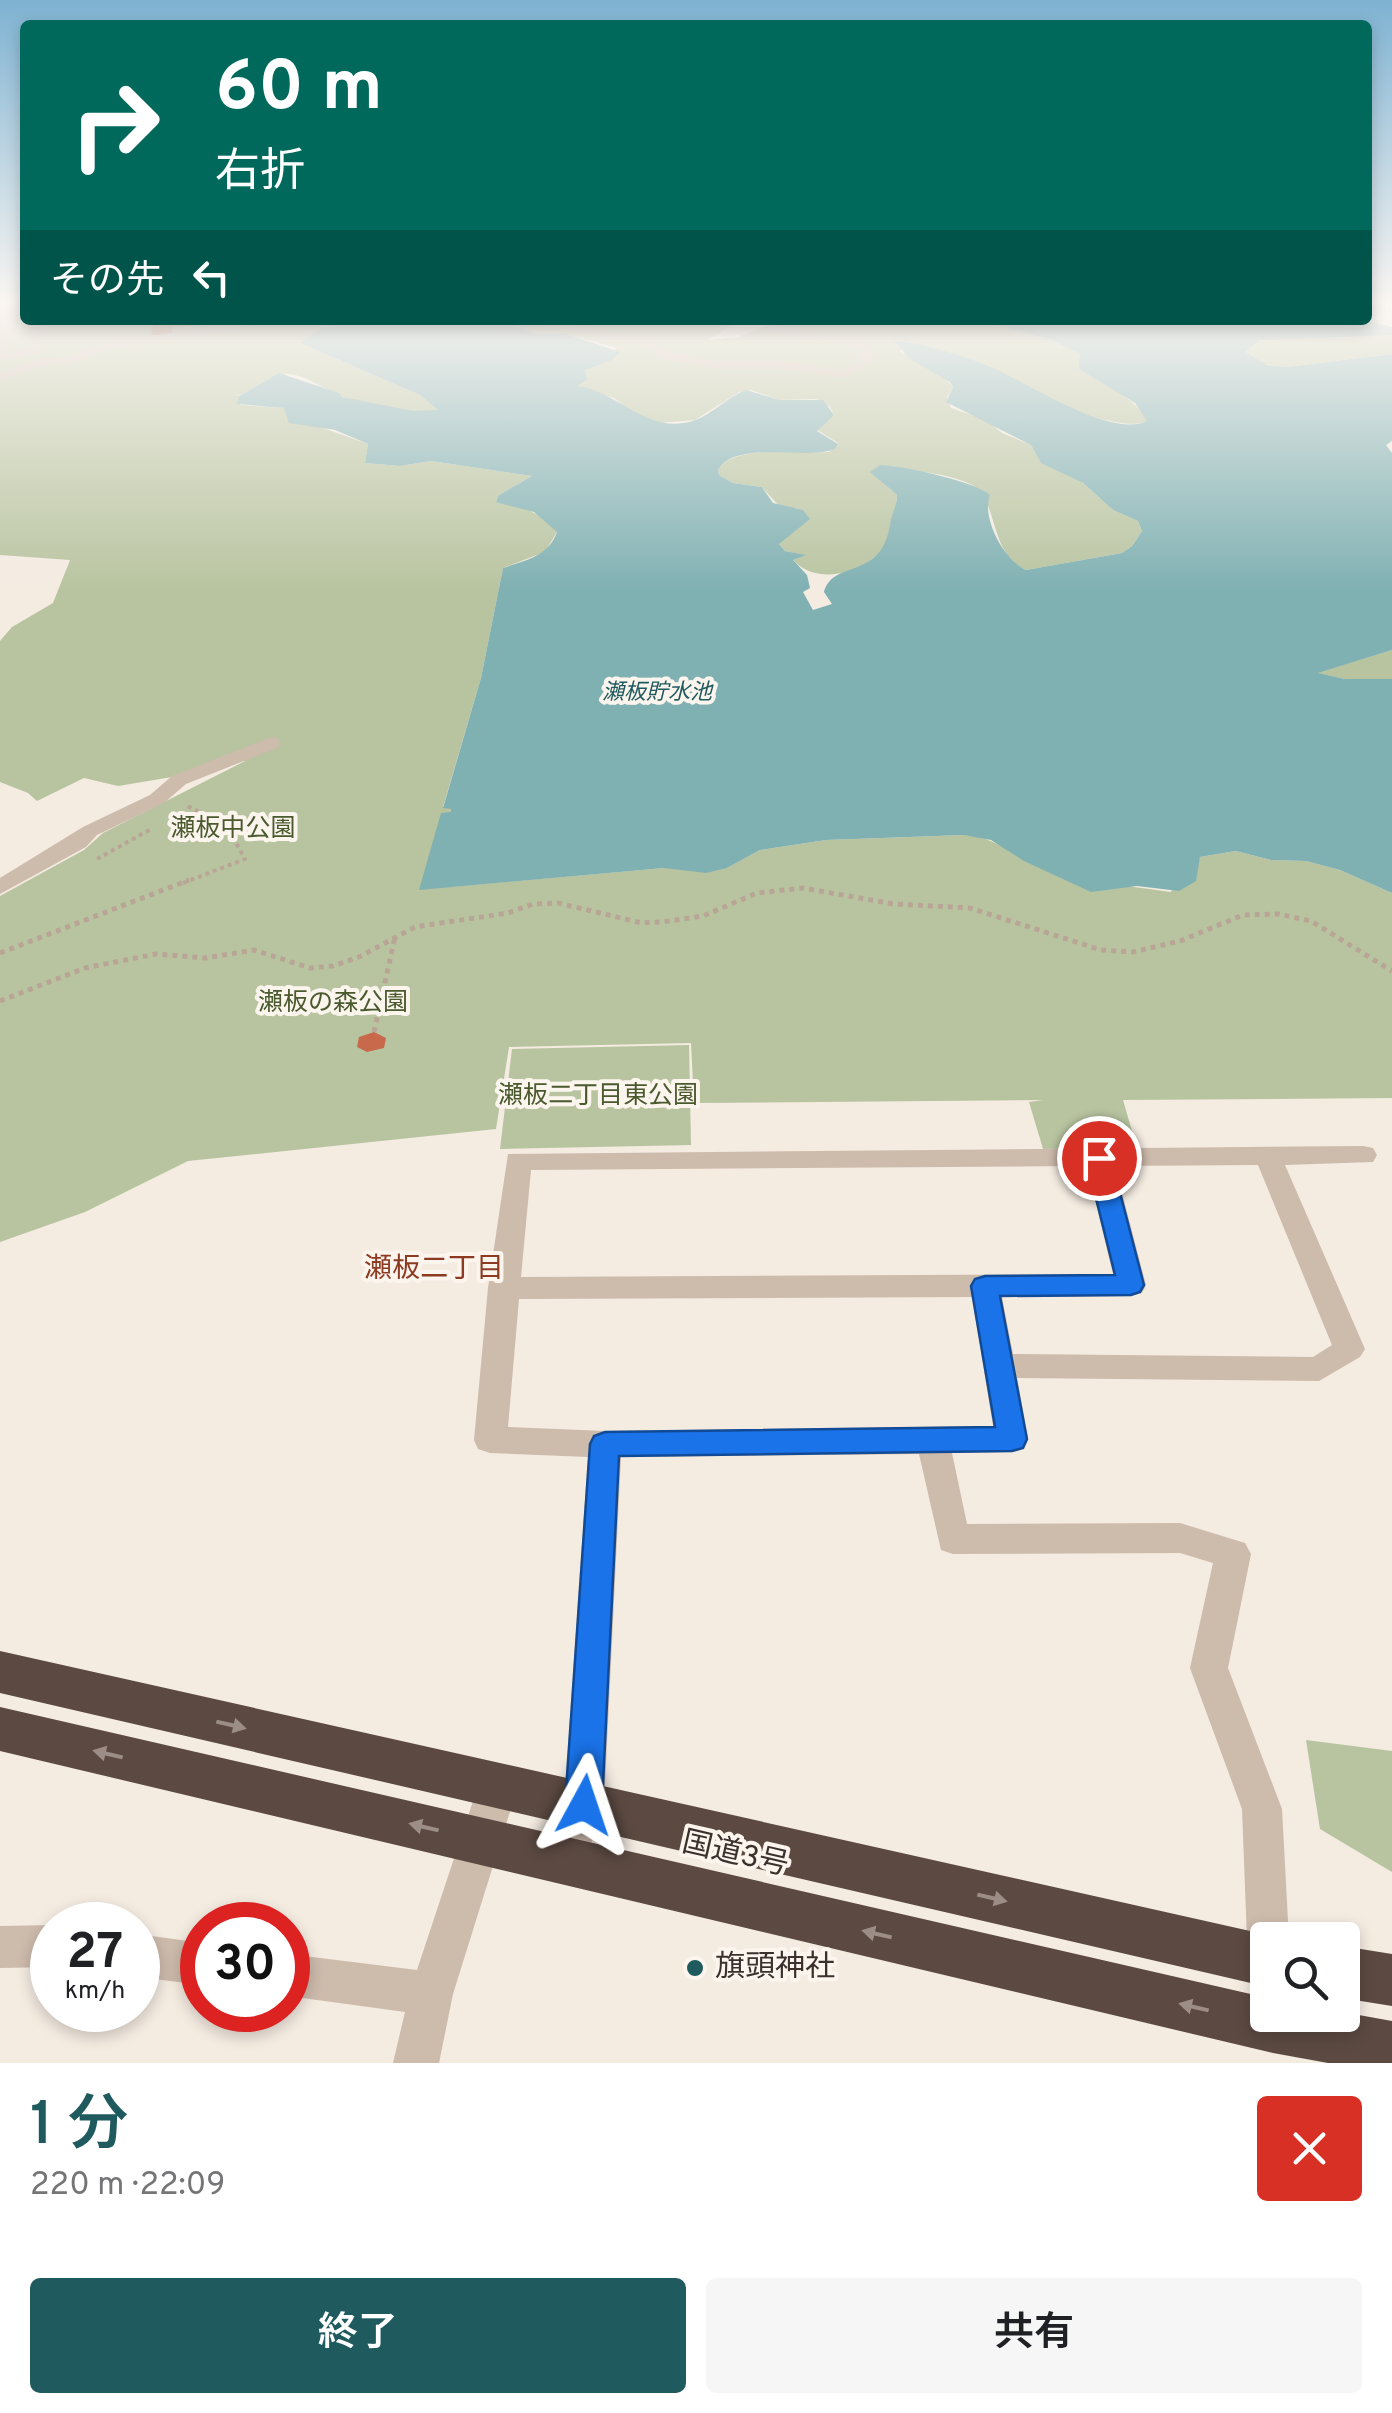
<!DOCTYPE html>
<html lang="ja">
<head>
<meta charset="utf-8">
<style>
  body { margin:0; font-family:Overpass,"Noto Sans JP",sans-serif; background:#f6f6f6; color:#202124; height:100vh; display:flex; flex-direction:column; font-size:38px; white-space:nowrap }
  * { box-sizing:border-box; margin:0 }
  p { font-size:32px; color:#757577 }
  .icon { flex:none; width:55px; height:55px; fill:none; stroke:currentColor; stroke-width:2; stroke-linecap:round; stroke-linejoin:round }
  .map { position:relative; height:2063px; overflow:hidden }
  .sheet { display:flex; flex-direction:column; background:#fff; flex:1 }
  .sheet>* { flex:none }
  .guide { position:absolute; left:20px; top:20px; width:1352px; height:305px; border-radius:10px; box-shadow:0 5px 15px #0003; background:#00695c; color:#fff; overflow:hidden }
  .tools { position:absolute; left:1250px; top:1922px; display:grid; gap:20px }
  .tools a { display:grid; place-items:center; width:110px; height:110px; border-radius:10px; background:#fff; box-shadow:0 5px 15px #0003; font-size:50px }
  .speed { position:absolute; left:30px; top:1902px; display:flex; gap:20px; font-size:50px; font-weight:700; text-align:center }
  .speed>* { display:grid; place-content:center; width:130px; height:130px; border-radius:50%; background:#fff; box-shadow:0 5px 15px #0003; line-height:1 }
  .speed small { font-size:25px; font-weight:400 }
  .speed .limit { border:15px solid #d22; background:#fff; color:#111 }
  .pin { position:absolute; display:grid; place-items:center; width:85px; height:85px; color:#fff; margin:-42px; border:5px solid #fff; border-radius:50%; box-shadow:0 2px 10px #0007 }
  .me { position:absolute; width:110px; margin:-55px; rotate:5deg; stroke-linejoin:round; filter:drop-shadow(0 0 8px #0008) }
  .turn { display:flex; align-items:center; gap:35px; height:210px; padding:0 30px; font-size:45px }
  .turn .icon { width:130px; height:130px; stroke-width:2.5 }
  .turn b { display:block; font-size:70px; line-height:85px }
  .then { display:flex; align-items:center; height:95px; padding:0 30px; background:#0003; gap:20px; font-size:38px }
  .round { display:grid; place-items:center; flex:none; width:105px; height:105px; border-radius:10px; background:#f6f6f6 }
  .overview { display:flex; align-items:center; justify-content:space-between; height:170px; padding:0 30px }
  h1 { font-size:60px; font-weight:600; line-height:75px; color:#1f5a5e }
  .action { display:flex; gap:20px; margin-top:auto; padding:20px 30px }
  .action a { flex:1; height:115px; border-radius:10px; background:#1f5a5e; color:#fff; font-size:40px; font-weight:600; line-height:115px; text-align:center }
  .action a+a { background:#f6f6f6; color:#202124 }
  .map>svg:first-child { display:block }
</style>
</head>
<body>
<div class="map">
<svg width="1392" height="2063" viewBox="0 0 1392 2063">
  <rect width="100%" height="100%" fill="#f4ebe1"/>
  <g fill="#b8c4a0">
    <path d="M0,303H25V320H312L324,327L300,343L420,395L439,410C414,417 370,406 346,398C329,392 308,376 289,374C270,373 256,389 239,395L240,405L284,408L289,416L368,444L365,463L400,466L431,461L532,476L499,495L546,519L557,532L545,552L503,568L481,678L443,807L452,808L449,887L664,868H727L760,850L826,840L964,835C997,836 1020,861 1051,872C1090,885 1130,885 1170,892L1195,875L1200,857L1236,851L1271,860L1306,861L1340,870L1392,893V1098L1123,1100L1137,1148L1043,1149L1029,1102L1043,1100L694,1103L691,1043L509,1047L496,1129L188,1161L85,1212L0,1242V896L84,850L103,833L245,761L229,754L178,776L118,786L84,778L37,801L28,793L0,782V641L12,627L53,603L70,560L0,555Z"/>
    <path d="M501,320H739L708,340L738,337L781,320H980L1051,340L1080,354V364C1101,384 1136,398 1148,421C1118,434 1044,398 1016,383C1005,377 994,368 982,364C957,356 932,351 907,342L900,351L943,375L953,387L947,397L951,408L986,420L1002,433L1031,445L1041,462L1083,483L1113,510L1138,521L1142,531L1132,546L1122,553L1026,570C986,552 1001,497 968,483C946,473 915,472 892,466L883,483L897,495C897,501 891,537 889,541C872,570 819,589 793,560L804,555L785,551L779,544L799,509L779,506L762,487L733,483L719,475L718,470C733,444 800,454 829,452L838,443L816,429L834,415L830,407L816,399L780,400L751,390L739,392L695,420L658,423L632,412L614,398L578,386L587,380L584,370L604,363L616,348L567,334H537Z"/>
    <polygon points="1355,334 1392,335 1392,354 1286,367 1263,364 1244,352 1260,340"/>
    <polygon points="1392,650 1392,679 1345,679 1317,673"/>
    <polygon points="689,1045 691,1145 500,1149 512,1049"/>
    <polygon points="1306,1740 1392,1751 1392,1872 1320,1829"/>
  </g>
  <path fill="#7fb0b2" d="M312,320H501L537,334H567L620,352L612,360L585,370L587,380L578,386C620,392 646,435 693,421C713,414 727,397 746,390L780,400H823L834,415L817,431L838,444L835,449C804,461 736,439 718,470L719,475L733,483L762,487L773,503L803,510L810,519L779,544L785,551L806,555L793,560L807,575L810,588L803,592L813,610L832,604L824,592C833,559 881,581 890,525C891,514 897,507 897,495L870,472L880,465C900,465 977,482 990,495C981,518 1004,560 1026,570L1122,553L1132,546L1142,531L1138,521L1113,510L1083,483L1041,463L1031,445L946,402L953,387L950,382L910,359L894,341C922,343 957,354 983,364C1020,377 1109,440 1147,421L1135,403L1079,369L1080,354L1051,340L980,320H1361L1392,327V335L1260,340L1245,352L1267,365L1286,367L1392,354V441L1386,445L1392,453V650L1318,673L1345,679H1392V893L1340,870L1306,861L1271,860L1236,851L1200,857L1196,881L1179,891L1137,886L1091,892L1024,861L991,840L964,835L826,840L760,850L727,868L706,873L664,868L419,890L441,813L451,812V809L443,808L481,678L503,568C526,560 548,557 557,532L534,512L496,502L499,495L532,476L431,461L400,466L365,463L368,444L335,430L289,423L284,408L237,404L239,396L279,373L339,393L342,397L413,411L438,410L420,395L300,343L323,327Z"/>
  <g fill="#c8694b">
    <polygon points="154,320 192,320 192,326 172,327 172,334 151,335"/>
    <polygon points="374,1032 386,1038 384,1048 367,1052 357,1047 359,1037"/>
  </g>
  <g fill="none" stroke-linecap="round" stroke-linejoin="round">
    <polyline stroke="#b9a596" stroke-width="2.5" stroke-dasharray="2.5 2.5" stroke-linecap="butt" points="1368,308 1392,310"/>
    <g stroke="#b9a596" stroke-width="4" stroke-dasharray="4 4" stroke-linecap="butt">
      <polyline points="97,859 153,828"/>
      <polyline points="183,883 245,859 226,825 185,805"/>
    </g>
    <g stroke="#b9a596" stroke-width="5" stroke-dasharray="5 5" stroke-linecap="butt">
      <polyline points="0,953 189,880"/>
      <polyline points="0,1001 85,968 156,954 206,958 254,950 310,968 333,966 359,957 415,927 508,913 533,904 558,903 642,923 662,922 703,916 757,893 803,888 894,904 970,908 1101,950 1133,952 1180,941 1243,915 1278,914 1311,921 1392,971"/>
      <polyline points="374,1032 395,937"/>
    </g>
    <g fill="#cdbbac" fill-rule="evenodd">
      <polygon points="7,304 16,306 7,354 30,349 35,320 47,320 39,353 0,361 0,331"/>
      <polygon points="93,320 133,320 127,323"/>
      <polygon points="228,320 240,320 239,329 107,349 74,363 41,366 0,381 0,373 39,359 68,357 105,343 229,324"/>
      <polygon points="515,320 540,320 649,340 667,352 716,361 783,361 843,370 860,361 859,351 851,346 763,331 767,326 858,341 871,349 872,362 845,378 783,369 716,369 659,358 645,346"/>
      <polygon points="710,320 723,320 717,323"/>
      <polygon points="272,737 279,739 279,747 186,784 164,803 97,835 86,847 0,894 0,878 83,827 150,795 172,776"/>
      <path d="M1363,1146L1373,1148L1377,1155L1373,1162L1285,1165L1365,1349L1360,1357L1319,1381L1017,1378L1028,1439L1024,1448L1012,1452L952,1453L967,1524L1180,1523L1245,1543L1251,1554L1228,1668L1282,1809L1289,1940H1268V1961L1253,1955L1247,1940L1242,1809L1190,1668L1213,1563L1180,1553L953,1554L941,1550L919,1454L621,1457L604,1805L580,1876L565,1882L550,1876L544,1861L564,1805L588,1457L490,1453L478,1449L474,1440L488,1288L508,1154ZM1258,1165L1332,1345L1313,1357L1013,1354L1002,1297L1131,1296L1142,1293L1146,1285L1115,1166ZM1087,1166L1113,1274L521,1277L531,1170ZM972,1297L993,1426L605,1431L508,1427L519,1299Z"/>
      <polygon points="498,1767 512,1772 518,1786 453,1994 439,2063 393,2063 405,2012 288,1996 288,1954 417,1970 478,1786 484,1772"/>
      <polygon points="53,1925 52,1967 0,1968 0,1926"/>
      <polygon points="138,1934 202,1943 202,1985 138,1977"/>
    </g>
    <g fill="#5c4a42" fill-rule="evenodd">
      <polygon points="0,1651 1268,1935 1280,1940 1268,1940 1268,1987 0,1693"/>
      <polygon points="0,1707 1268,1998 1268,2015 1342,2012 1392,2021 1392,2063 1328,2063 1273,2053 0,1751"/>
      <polygon points="1342,1946 1392,1954 1392,2006 1342,1998"/>
    </g>
  </g>
  <defs><path id="oneway-solid" d="M-6-.8H1V-3.2L6.5 0L1 3.2V.8H-6Z" transform="scale(2.5)"/></defs>
  <g fill="#9c8e87">
    <use href="#oneway-solid" transform="translate(231 1725) rotate(13)"/>
    <use href="#oneway-solid" transform="translate(108 1754) rotate(-167)"/>
    <use href="#oneway-solid" transform="translate(424 1827) rotate(-167)"/>
    <use href="#oneway-solid" transform="translate(992 1898) rotate(13)"/>
    <use href="#oneway-solid" transform="translate(877 1934) rotate(-167)"/>
    <use href="#oneway-solid" transform="translate(1194 2007) rotate(-167)"/>
  </g>
  <linearGradient id="sky" x2="0" y2="1"><stop stop-color="#7eb2d2"/><stop offset="0.51" stop-color="#faf6f2"/><stop offset="1" stop-color="#faf6f2" stop-opacity="0"/></linearGradient>
  <rect width="1392" height="592" fill="url(#sky)"/>
  <polygon fill="#1a73e8" stroke="#114b97" stroke-width="2.5" points="1099,1150 1111,1158 1144,1285 1140,1292 1131,1295 1000,1296 1027,1439 1023,1448 1012,1451 619,1456 602,1805 596,1818 584,1823 571,1818 565,1805 590,1444 594,1436 605,1432 995,1427 971,1286 975,1279 985,1276 1115,1275 1086,1158"/>
  <circle fill="#1f5a5e" stroke="#fbf5ee" stroke-width="4" cx="695" cy="1968" r="10"/>
  <g text-anchor="middle" dominant-baseline="central" stroke-width="8" stroke-linejoin="round" paint-order="stroke">
    <g font-size="22" font-style="italic" fill="#1f5a5e" stroke="#fbf5ee">
      <text x="657" y="693">瀬板貯水池</text>
    </g>
    <g font-size="25" fill="#4a5a2e" stroke="#fbf5ee">
      <text x="233" y="830">瀬板中公園</text>
      <text x="333" y="1004">瀬板の森公園</text>
      <text x="598" y="1097">瀬板二丁目東公園</text>
    </g>
    <g font-size="28" fill="#8c3b22" stroke="#fbf5ee">
      <text x="434" y="1270">瀬板二丁目</text>
    </g>
    <g font-size="30" fill="#3b302b" stroke="#fbf5ee">
      <text transform="translate(735 1855) rotate(13)">国道3号</text>
    </g>
    <g font-size="30" fill="#3b302b" stroke="#fbf5ee" text-anchor="start">
      <text x="715" y="1968">旗頭神社</text>
    </g>
  </g>
</svg>
<div class="tools">
<a><svg class="icon" aria-label="search" viewBox="0 0 24 24"><circle cx="10" cy="10" r="6"/><path d="M15 15l6 6"/></svg></a>
</div>
<div class="speed"><div>27<small>km/h</small></div><div class="limit">30</div></div>
<div class="pin" style="left:1099px;top:1158px;background:#d93025"><svg class="icon" aria-label="arrive" viewBox="0 0 24 24"><path d="M6 21V4h12l-3 4 3 4H6"/></svg></div>
<svg class="me" style="left:584px;top:1805px" viewBox="-20 -20 40 40"><path d="M0-17L14 15 0 8-14 15z" fill="#1a73e8" stroke="#fff" stroke-width="4"/></svg>
<div class="guide">
<div class="turn"><svg class="icon" aria-label="right" viewBox="0 0 24 24"><path d="M7 20v-9h11M14 6l5 5-5 5"/></svg><div><b>60 m</b>右折</div></div>
<div class="then">その先<svg class="icon" aria-label="left" viewBox="0 0 24 24"><path d="M17 20v-9H6M10 6l-5 5 5 5"/></svg></div>
</div>
</div>
<section class="sheet">
<div class="overview"><div><h1>1 分</h1><p>220 m · 22:09</p></div><a class="round" style="background:#d93025;color:#fff"><svg class="icon" aria-label="close" viewBox="0 0 24 24"><path d="M6 6l12 12M18 6L6 18"/></svg></a></div>
<div class="action"><a>終了</a><a>共有</a></div>
</section>
</body>
</html>
